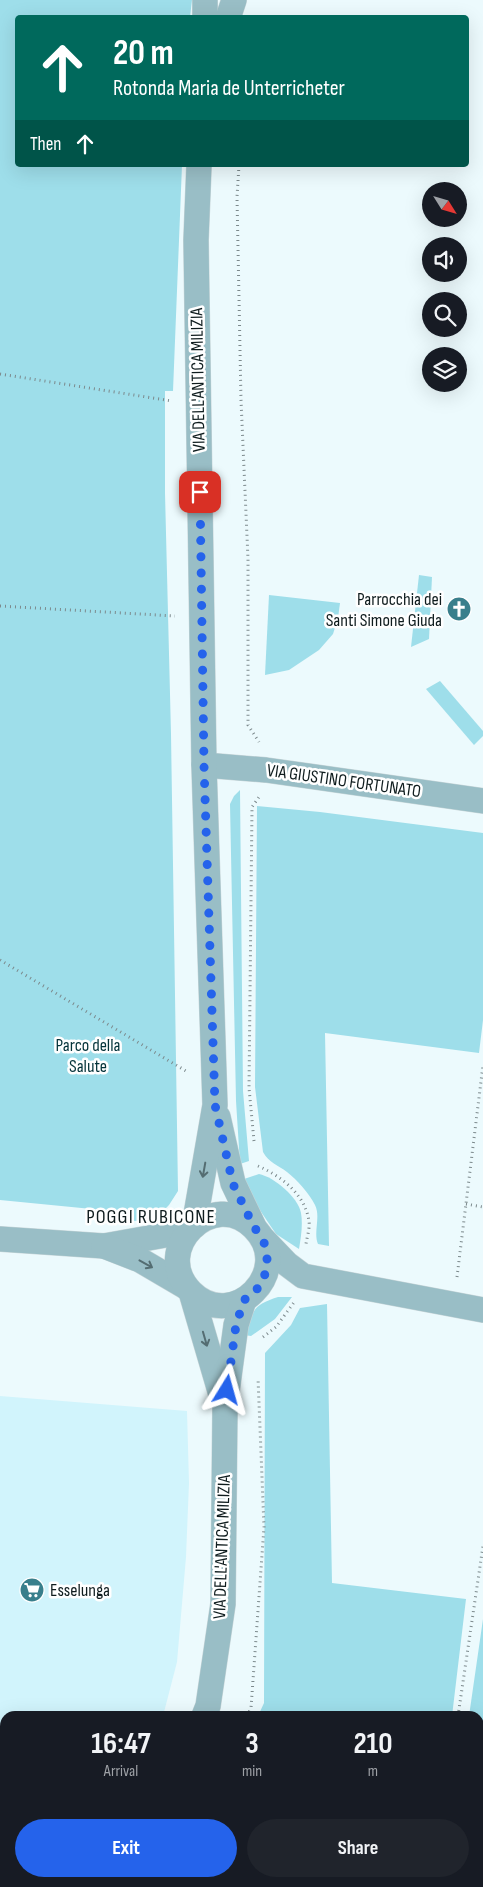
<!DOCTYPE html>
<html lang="en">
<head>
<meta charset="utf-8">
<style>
  body { margin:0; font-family:"Sofia Sans Condensed",sans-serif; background:#20242c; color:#f1f3f6; height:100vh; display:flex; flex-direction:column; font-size:19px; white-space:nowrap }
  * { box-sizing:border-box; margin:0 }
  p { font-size:16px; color:#9ea1a6 }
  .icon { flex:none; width:28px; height:28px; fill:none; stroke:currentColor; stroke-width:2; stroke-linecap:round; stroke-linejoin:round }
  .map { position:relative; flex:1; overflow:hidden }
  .panel { position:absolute; left:0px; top:1711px; width:484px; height:176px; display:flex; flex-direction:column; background:#171b24; border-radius:15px 15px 0 0; box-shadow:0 5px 20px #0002 }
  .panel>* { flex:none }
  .top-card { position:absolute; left:15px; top:15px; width:454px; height:152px; border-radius:5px; box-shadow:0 5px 20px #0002; background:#00695c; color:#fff; overflow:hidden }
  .needle { width:32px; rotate:127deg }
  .tools { position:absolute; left:422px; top:182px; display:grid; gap:10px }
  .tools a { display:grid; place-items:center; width:45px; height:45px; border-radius:50%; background:#171b24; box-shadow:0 5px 20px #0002; font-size:25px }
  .pin { position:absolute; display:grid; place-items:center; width:42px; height:42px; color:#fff; margin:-21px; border-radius:10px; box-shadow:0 2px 8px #0006 }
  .me { position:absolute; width:55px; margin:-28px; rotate:8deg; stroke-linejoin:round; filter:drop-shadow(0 0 4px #0008) }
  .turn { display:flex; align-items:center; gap:18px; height:105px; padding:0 15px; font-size:22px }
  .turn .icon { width:65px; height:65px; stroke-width:2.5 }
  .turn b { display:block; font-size:35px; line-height:42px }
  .then { display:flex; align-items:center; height:48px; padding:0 15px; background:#0003; gap:10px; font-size:19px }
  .eta { display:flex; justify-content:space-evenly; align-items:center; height:85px; text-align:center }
  .eta b { font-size:30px; font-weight:700; line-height:35px }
  .button { display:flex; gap:10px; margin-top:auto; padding:10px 15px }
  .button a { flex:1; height:58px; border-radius:30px; background:#2563eb; color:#fff; font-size:20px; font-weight:700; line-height:58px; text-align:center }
  .button a+a { background:#20242c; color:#f1f3f6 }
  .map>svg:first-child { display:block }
</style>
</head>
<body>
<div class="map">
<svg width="483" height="1887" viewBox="0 0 483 1887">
  <rect width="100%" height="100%" fill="#ecfafd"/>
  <polygon fill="#d1f4fc" points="0,1396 187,1411 189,1483 186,1557 177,1662 163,1716 5,1716 5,1882 98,1883 96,1887 0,1887"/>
  <g fill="#9edeea">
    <polygon points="0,0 192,0 190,17 18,18 18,165 182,165 173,391 165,391 165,493 171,734 178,1191 169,1205 160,1214 139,1221 114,1220 102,1210 0,1200"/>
    <polygon points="419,575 432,577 429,639 411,647"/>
    <polygon points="269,595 340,603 338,618 333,634 319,650 289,670 265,675"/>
    <polygon points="440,681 483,731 483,736 474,745 426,689"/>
    <polygon points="240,790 243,1091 249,1161 240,1164 236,1101 230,804 234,796"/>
    <path d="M257,806L320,812L483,833V1020L479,1053L325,1033L329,1246L318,1244C313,1232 321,1217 315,1205C309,1193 297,1180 287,1172C278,1165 269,1163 263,1152L255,1087Z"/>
    <path d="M259,1174C274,1177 298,1197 301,1213C303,1225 301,1237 299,1249L276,1234L251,1197L244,1179Z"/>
    <path d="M278,1297H292L275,1319L251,1336L244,1335C253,1310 253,1305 278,1297Z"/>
    <polygon points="327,1304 332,1583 466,1599 452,1716 258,1716 264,1703 265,1353 291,1325 300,1308"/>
    <polygon points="483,1619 483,1842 479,1842 479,1716 469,1716"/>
    <polygon points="186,1882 431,1882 431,1883 430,1887 184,1887"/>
  </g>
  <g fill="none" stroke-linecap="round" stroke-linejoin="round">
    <defs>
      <g id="minor">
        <polyline points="205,18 205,0"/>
        <polyline points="228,18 234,0"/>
        <polyline points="204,765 266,770 483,801"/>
        <polyline points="218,1117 233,1183 254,1227"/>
        <polyline points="194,1226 215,1105 204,765 196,240 199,165"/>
        <polyline points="0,1239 104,1246 188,1231"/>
        <polyline points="263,1239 287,1264 303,1276 483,1310"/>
        <polyline points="104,1246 140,1260 186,1287"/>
        <path d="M191,1292C233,1334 296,1270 254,1228C214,1186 149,1249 191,1292L222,1398"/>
        <polyline points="204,1716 208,1706 223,1604 225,1406 236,1325 244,1300"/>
        <polyline points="133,1887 135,1882"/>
      </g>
    </defs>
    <use href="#minor" stroke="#c9d6d9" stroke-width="26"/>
    <g stroke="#7c898c" stroke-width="3" stroke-dasharray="1 4" stroke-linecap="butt">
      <polyline points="239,165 237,197 241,400 248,559 248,725 259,742"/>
      <polyline points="0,374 172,401"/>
      <polyline points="0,606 175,616"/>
      <polyline points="0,960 186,1071"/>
      <polyline points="254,1141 249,1088 252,807 259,797"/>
      <path d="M258,1166C281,1176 305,1194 309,1221C310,1228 307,1237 306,1244"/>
      <polyline points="466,1204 483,1207"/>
      <polyline points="457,1277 483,1065"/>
      <polyline points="263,1337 276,1327 295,1301"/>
      <polyline points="247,1716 251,1708 264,1527 258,1378"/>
      <polyline points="458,1716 483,1546"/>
      <polyline points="479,1848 483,1848"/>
      <polyline points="174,1887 176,1882"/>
      <polyline points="433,1887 434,1882"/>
    </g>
    <use href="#minor" stroke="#99bec6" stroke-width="25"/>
  </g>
  <defs><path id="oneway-shaft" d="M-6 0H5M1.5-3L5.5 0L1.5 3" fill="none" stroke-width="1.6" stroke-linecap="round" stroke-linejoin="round" transform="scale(1.25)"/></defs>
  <g stroke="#546d72">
    <use href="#oneway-shaft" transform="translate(204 1170) rotate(100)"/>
    <use href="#oneway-shaft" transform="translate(146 1264) rotate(29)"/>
    <use href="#oneway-shaft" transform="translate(205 1339) rotate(74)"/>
  </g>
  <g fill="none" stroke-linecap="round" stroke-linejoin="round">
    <polyline stroke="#2563eb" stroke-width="9" stroke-dasharray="0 16.2" points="200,492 204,765 215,1105 233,1184 254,1227 263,1239 267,1253 267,1268 262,1283 252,1295 244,1300 236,1325 227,1390"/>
  </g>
  <defs>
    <symbol id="church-disc" viewBox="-11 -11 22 22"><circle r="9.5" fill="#397f8c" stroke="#fff"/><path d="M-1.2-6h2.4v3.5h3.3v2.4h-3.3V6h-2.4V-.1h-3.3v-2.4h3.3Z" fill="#fff"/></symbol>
    <symbol id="supermarket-disc" viewBox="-11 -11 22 22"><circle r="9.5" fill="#397f8c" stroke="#fff"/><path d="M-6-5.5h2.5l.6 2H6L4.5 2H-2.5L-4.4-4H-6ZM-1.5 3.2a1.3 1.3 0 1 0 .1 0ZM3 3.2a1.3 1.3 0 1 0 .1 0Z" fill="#fff"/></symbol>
  </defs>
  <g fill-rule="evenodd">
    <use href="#church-disc" x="445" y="595" width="28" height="28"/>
    <use href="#supermarket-disc" x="18" y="1576" width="28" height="28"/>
  </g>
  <g text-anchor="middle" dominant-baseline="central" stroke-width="5" stroke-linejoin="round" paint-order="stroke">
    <g font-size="18" fill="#0f1c1e" stroke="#fff">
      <text transform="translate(198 380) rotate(-91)">VIA DELL'ANTICA MILIZIA</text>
      <text transform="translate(344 781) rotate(8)">VIA GIUSTINO FORTUNATO</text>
      <text transform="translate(222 1547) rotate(-88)">VIA DELL'ANTICA MILIZIA</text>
    </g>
    <g font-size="18" fill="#0f1c1e" stroke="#fff" text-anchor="end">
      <text x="442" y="599">Parrocchia dei<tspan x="442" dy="21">Santi Simone Giuda</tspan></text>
      <text x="50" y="1590" text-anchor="start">Esselunga</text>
    </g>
    <g font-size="18" fill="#04333a" stroke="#fff">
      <text x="88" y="1045">Parco della<tspan x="88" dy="21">Salute</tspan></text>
    </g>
    <g font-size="20" letter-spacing="1" fill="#0f1c1e" stroke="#fff">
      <text x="151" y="1217">POGGI RUBICONE</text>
    </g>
  </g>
</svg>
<div class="tools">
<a><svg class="needle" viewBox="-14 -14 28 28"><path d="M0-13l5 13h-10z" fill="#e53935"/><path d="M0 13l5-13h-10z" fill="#9ea1a6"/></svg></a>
<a><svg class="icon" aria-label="sound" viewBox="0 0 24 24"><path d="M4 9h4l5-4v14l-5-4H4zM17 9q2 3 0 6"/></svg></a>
<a><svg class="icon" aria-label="search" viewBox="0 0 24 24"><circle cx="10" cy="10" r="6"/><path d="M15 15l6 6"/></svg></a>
<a><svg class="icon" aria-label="layers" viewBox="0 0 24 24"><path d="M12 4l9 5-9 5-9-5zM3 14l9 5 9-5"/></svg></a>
</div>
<div class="pin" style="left:200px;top:492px;background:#d93025"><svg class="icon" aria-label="arrive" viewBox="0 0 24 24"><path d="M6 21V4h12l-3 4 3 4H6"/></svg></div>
<svg class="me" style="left:227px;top:1390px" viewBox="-20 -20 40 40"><path d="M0-17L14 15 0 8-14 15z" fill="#2563eb" stroke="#fff" stroke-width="4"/></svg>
<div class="top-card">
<div class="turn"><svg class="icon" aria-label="ahead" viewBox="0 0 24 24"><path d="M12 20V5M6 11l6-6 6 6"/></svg><div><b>20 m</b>Rotonda Maria de Unterricheter</div></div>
<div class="then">Then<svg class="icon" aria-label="ahead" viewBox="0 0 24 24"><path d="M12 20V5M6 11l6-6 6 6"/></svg></div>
</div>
<section class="panel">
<div class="eta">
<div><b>16:47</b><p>Arrival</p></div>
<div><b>3</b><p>min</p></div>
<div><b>210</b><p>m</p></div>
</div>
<div class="button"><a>Exit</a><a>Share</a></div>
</section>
</div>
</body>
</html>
